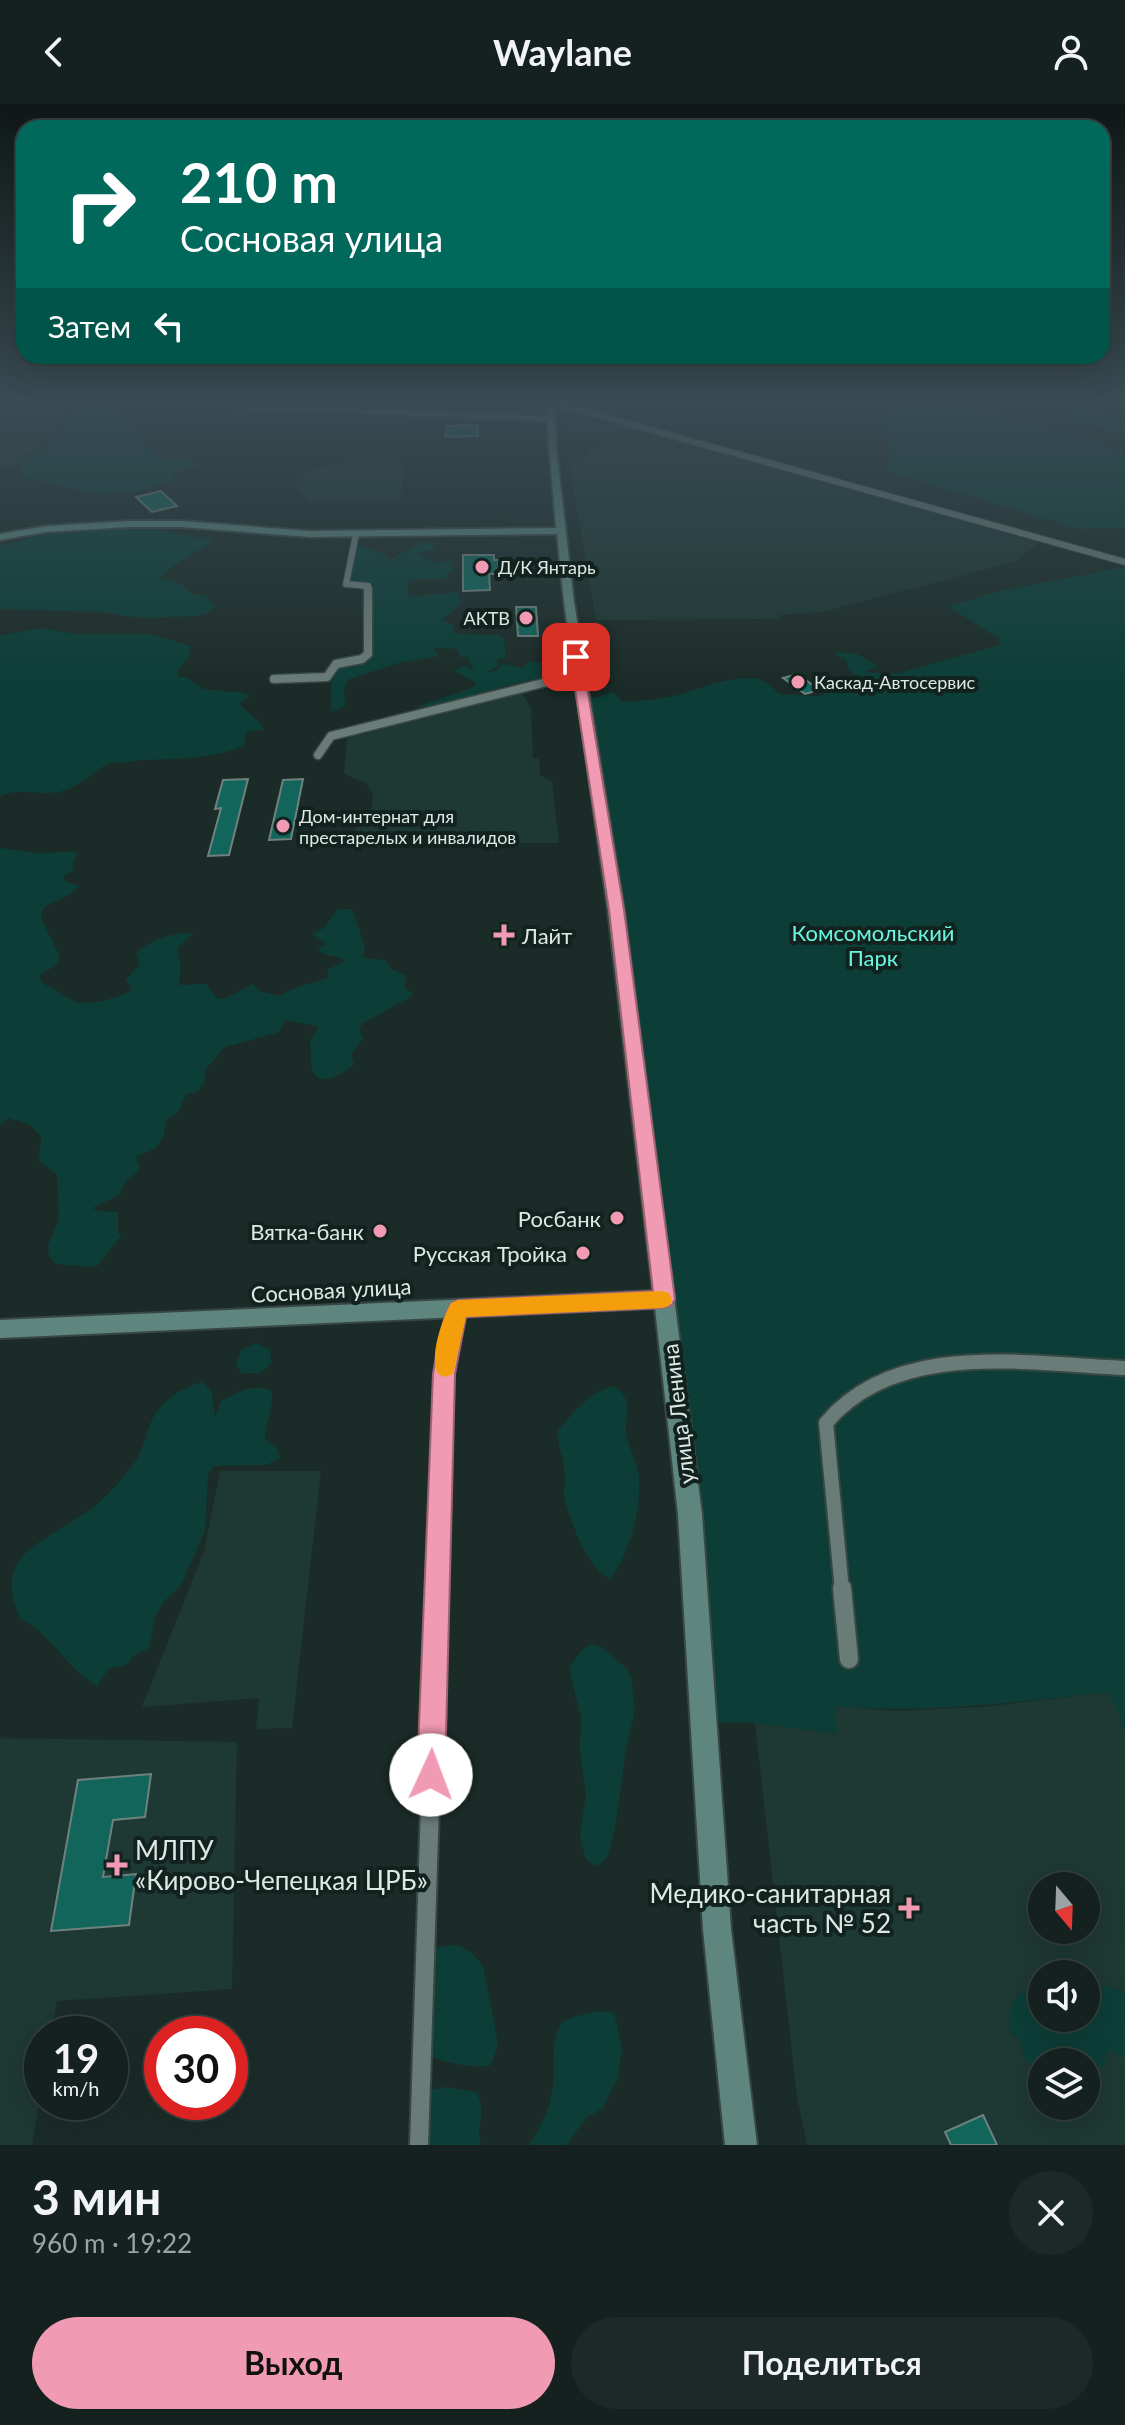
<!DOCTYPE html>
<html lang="ru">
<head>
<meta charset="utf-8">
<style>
  body { margin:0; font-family:Lato,sans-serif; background:#1d2927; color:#f1f3f6; height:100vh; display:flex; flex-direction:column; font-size:30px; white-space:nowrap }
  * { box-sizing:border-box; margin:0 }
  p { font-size:26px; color:#9da3a4 }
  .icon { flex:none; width:44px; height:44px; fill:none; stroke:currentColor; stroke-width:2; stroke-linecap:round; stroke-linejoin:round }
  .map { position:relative; height:2041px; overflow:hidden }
  .side { display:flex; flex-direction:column; background:#14211e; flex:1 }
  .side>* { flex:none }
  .hud { position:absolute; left:16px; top:16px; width:1094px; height:244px; border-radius:24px; box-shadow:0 8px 32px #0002,0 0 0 2px #333e3c; background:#00695c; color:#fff; overflow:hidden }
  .needle { width:52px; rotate:161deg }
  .tools { position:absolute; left:1028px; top:1768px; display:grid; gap:16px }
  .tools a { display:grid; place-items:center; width:72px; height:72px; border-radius:50%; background:#14211e; box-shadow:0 8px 32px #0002,0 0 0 2px #333e3c; font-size:40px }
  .speed { position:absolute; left:24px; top:1912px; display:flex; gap:16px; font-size:40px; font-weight:700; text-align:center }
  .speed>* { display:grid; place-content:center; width:104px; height:104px; border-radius:50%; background:#14211e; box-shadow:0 8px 32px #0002,0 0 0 2px #333e3c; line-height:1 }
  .speed small { font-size:20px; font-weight:400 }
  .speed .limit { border:12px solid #d22; background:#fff; color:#111 }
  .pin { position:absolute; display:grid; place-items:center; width:68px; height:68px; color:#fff; margin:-34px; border-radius:16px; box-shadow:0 4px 12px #0006 }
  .me { position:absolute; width:88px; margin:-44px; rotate:2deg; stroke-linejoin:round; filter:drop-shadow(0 0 6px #0008) }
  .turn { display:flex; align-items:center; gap:28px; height:168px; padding:0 32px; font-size:36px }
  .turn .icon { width:104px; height:104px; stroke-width:2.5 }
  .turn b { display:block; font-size:56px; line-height:68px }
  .then { display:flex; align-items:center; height:76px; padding:0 32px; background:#0003; gap:16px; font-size:30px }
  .round { display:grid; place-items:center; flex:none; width:84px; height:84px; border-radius:42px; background:#1d2927 }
  .summary { display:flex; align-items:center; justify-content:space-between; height:136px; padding:0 32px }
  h1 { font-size:48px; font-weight:700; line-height:60px }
  .button { display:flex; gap:16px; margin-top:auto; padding:16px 32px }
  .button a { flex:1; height:92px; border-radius:48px; background:#f19ab3; color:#111; font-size:32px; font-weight:700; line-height:92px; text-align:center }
  .button a+a { background:#1d2927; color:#f1f3f6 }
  header { display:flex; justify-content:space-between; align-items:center; height:104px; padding:0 32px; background:#14211e; font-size:36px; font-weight:700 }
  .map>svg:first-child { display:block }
</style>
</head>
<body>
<header><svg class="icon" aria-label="back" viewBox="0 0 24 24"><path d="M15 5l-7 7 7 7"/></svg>Waylane<svg class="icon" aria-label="person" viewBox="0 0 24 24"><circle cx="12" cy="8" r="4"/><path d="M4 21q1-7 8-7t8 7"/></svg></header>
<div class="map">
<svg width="1125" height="2041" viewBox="0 0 1125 2041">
  <rect width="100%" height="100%" fill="#1b2c28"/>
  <g fill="#1e3833" fill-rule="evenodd">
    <polygon points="45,302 68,304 56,317 58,330 49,331 15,362 0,363 0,304"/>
    <polygon points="621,318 703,342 1040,439 1014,458 822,508 779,511 780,515 596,516 568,354 586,353 588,346 601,345 599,334 564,334 565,321"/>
    <polygon points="404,357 401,396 308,398 292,375 302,368 349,358"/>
    <polygon points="520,587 531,604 533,654 538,654 540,660 540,671 552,678 559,739 402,739 398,735 355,736 356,720 370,719 373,692 367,680 344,670 347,632 369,629 372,625"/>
    <polygon points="220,1367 321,1367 292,1624 256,1625 259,1594 142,1603 204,1447"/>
    <path d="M1110,1588L1125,1625V2041H807L797,1993L755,1619L837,1630L834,1601L893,1607L983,1603ZM1042,1782H1086V1826H1042ZM1042,1870H1086V1914H1042ZM1042,1958H1086V2002H1042Z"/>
    <polygon points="0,1634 237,1638 232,1885 57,1897 51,1930 42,1930 42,1983 32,2041 0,2041"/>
  </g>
  <g fill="#0c3e37">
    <polygon points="340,296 450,296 452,298 442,305 344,301"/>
    <path d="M897,296H952L997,309L1019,319L1060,327L1125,347V424L1079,425L898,370L887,364L892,350C886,334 884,308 897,296Z"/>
    <polygon points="1032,296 1077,296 1125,320 1125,334"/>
    <polygon points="205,302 413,311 417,312 417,315 202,306"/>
    <path d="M79,303L117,308L129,319L113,325L136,324C138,338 153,344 161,355L183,354L198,362L172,369L174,375L138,387L95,390L24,373L18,366L20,359L47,343L46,337L53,333L102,326L69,327L63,324L62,317Z"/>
    <polygon points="119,425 153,425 214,437 171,463 160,474 181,479 192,490 207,492 215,503 210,508 198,512 140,514 100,508 0,505 0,442 45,430"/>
    <polygon points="422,438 430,438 437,444 415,450 432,457 430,460 451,456 453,468 445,471 448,475 409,475 409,482 405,485 409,487 407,493 457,488 462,499 443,515 454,523 454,530 498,531 504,534 506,554 498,555 497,563 484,569 496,567 503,560 523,564 528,558 545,559 547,573 504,582 442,601 416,603 467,586 477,579 454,567 464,561 474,567 468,554 461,553 457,545 437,544 434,546 440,552 398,559 347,576 344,586 345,603 331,608 331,579 337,564 371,551 373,479 348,479 356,440 391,453 371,465 394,454 426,466 395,453"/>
    <path d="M1125,463V1625L1109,1588C1017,1598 928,1610 835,1602L837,1630L755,1619L703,1618L697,1523L583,597L613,588L623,598C642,597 667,595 685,589C710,580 730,573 756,574C764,575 775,586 782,591C797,589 808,594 823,591L825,585C841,581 853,586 867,576L866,573C852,571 848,569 846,556L835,551L837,548L858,550L878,563L864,568L895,570L1000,541L999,535L948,502L1004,486Z"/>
    <path d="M42,524L75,530H150L191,542L189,553L177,567L179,573L188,574L203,585L245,589L249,592L239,600L262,621L263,626L247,627L243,642C211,656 176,654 142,656C130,657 122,661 111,658C93,667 82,682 62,687C41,693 19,682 0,693V531Z"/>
    <path d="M0,744L35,749L75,748L78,751L73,756L74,766L64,772L65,777L80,782L71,790L44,803L41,814L60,853L56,861L39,872L43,880C57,885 65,893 76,898C89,903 120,893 132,886L126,876L140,860L136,849C152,835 171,829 193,829L177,844L181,863L179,881L206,880L217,894L224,895L253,880L260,887L280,892C295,881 312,881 328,873L327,866L344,857L342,854L324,850L317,845L327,840L312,830L324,824L338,805H352L365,842L363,854L385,856L391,865L406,871L405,885L413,889L412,892L363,919L359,925L363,935L351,951L354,961C334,976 310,986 311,952C311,951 310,940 310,939C311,934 317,928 318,922L285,916L279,928L225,943L206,965L204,980L197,988L187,990L176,1011L167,1014L163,1033L156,1044L136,1053L140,1066L127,1076L119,1091L92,1104L98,1107L118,1108V1128L122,1131L96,1163L56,1160L49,1152L48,1141L59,1116L57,1071L39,1057L41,1032L30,1021L9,1014L0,1021Z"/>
    <polygon points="256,1239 269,1245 272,1258 261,1269 242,1269 236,1261 241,1246"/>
    <path d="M203,1278L212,1289L215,1314L221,1297C237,1288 252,1280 271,1286C275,1305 264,1318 265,1335L277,1344L280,1354L266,1361L214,1362L208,1371L205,1426L181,1482L162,1499L155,1514L149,1544L133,1552L125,1562L109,1564L97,1582C66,1564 49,1527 20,1515C12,1494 7,1477 19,1457C29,1440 76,1417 94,1403C108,1391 124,1373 135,1358C144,1345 145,1332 151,1318C160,1298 182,1283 203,1278Z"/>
    <path d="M615,1282C637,1300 622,1313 627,1333C630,1347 638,1359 639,1374C641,1409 630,1446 611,1474C590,1470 570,1417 565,1396C563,1388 565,1380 565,1371C565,1357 558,1343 557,1328C572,1310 591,1286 615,1282Z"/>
    <polygon points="591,1540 602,1543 627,1565 631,1573 635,1606 626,1643 616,1719 608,1752 598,1762 586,1756 580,1732 586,1690 580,1647 581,1614 569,1564 581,1547"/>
    <path d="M453,1841C467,1842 480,1855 484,1867L498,1940L491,1961C472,1965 444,1959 427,1950L431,1844Z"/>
    <path d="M1099,1881L1125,1888V1952L1110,1947L1106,1952L1104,1964L1086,1958H1042V1963C1025,1962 1023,1952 1022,1938L1010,1929C1008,1905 1012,1883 1042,1885V1914H1086V1882Z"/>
    <path d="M602,1907L614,1909L622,1943L618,1973L603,2004L586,2014L566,2041H529C541,2022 550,2006 553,1983C555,1964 550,1938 561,1921C568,1911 590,1910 602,1907Z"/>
    <path d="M445,1983L476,1988C489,2012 473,2022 482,2041H411L425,1987Z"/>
  </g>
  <g fill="#12655a" stroke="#6f817e" stroke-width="2">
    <polygon points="478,321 478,332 445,333 447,322"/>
    <polygon points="161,387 177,402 152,408 136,393"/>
    <polygon points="463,451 494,451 494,456 498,456 498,470 489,470 490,486 463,487"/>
    <polygon points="516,503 536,503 538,532 518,532"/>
    <polygon points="798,570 819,586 805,590 783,574"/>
    <polygon points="248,675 229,751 208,752 221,704 215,705 223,676"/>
    <polygon points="303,675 291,735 269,736 283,676"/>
    <polygon points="151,1670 145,1713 113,1716 103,1773 136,1770 129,1821 51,1827 78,1676"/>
    <polygon points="983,2011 997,2041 951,2041 945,2028"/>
  </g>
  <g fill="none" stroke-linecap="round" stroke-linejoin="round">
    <defs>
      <g id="street-far3">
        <polyline points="551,298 1125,458"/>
        <polyline points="356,430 346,480 368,482 368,487"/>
      </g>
      <g id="street-far2">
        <polyline points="274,575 327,573 336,560 362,555 368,550 368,485"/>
        <polyline points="318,651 331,632 579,570"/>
      </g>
      <g id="street-far1">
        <polyline points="437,1486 444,1270 458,1205"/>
        <path d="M842,1486L826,1319C896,1235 1028,1260 1125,1264"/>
      </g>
      <g id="street">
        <polyline points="842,1484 849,1555"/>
        <polyline points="419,2041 437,1484"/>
      </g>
      <polygon id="secondary" points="103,296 547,312 547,296 555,296 556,342 574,498 624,806 702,1410 731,1825 757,2041 725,2041 703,1825 678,1410 655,1204 0,1234 0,1216 653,1187 608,806 564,498 557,430 310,433 181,423 129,423 46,428 0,436 0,430 46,422 129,417 181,417 310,427 556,424 547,317 107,298"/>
    </defs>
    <use href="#street-far3" stroke="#394744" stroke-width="8"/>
    <use href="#street-far2" stroke="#394744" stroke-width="11"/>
    <use href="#street-far1" stroke="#394744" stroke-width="18"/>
    <use href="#street" stroke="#394744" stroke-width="22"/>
    <use href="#secondary" stroke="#394744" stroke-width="4"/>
    <use href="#street-far3" stroke="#6a7c78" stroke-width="6"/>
    <use href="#street-far2" stroke="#6a7c78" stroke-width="8"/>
    <use href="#street-far1" stroke="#6a7c78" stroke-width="14"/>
    <use href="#street" stroke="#6a7c78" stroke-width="18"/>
    <use href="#secondary" fill="#5e867f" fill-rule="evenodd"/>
  </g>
  <linearGradient id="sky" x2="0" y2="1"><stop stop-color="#0f1816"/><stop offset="0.51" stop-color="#394b53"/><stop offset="1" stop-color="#394b53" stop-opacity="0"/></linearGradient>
  <rect width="1125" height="582" fill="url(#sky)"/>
  <path fill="#f19ab3" stroke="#9d6474" stroke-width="2" d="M576,549L582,553L624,806L675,1195L672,1201L664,1204L466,1213L455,1270L445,1671L441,1681L431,1685L421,1681L417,1671L433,1270C437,1246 440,1221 451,1199L458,1196L653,1187L609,806L570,553Z"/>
  <path fill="#f59e0b" d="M662,1187L669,1189L672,1196L669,1202L662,1204L466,1213L453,1270L445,1273L438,1270C429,1252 442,1216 451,1199L458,1196Z"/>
  <g fill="#f19ab3" stroke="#12221f" stroke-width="3">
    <circle cx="482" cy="463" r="8"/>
    <circle cx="526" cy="514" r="8"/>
    <circle cx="798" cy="578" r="8"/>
    <circle cx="283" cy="722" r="8"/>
    <path d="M500 819h8v8h8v8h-8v8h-8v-8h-8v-8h8z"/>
    <circle cx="617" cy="1114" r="8"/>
    <circle cx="380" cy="1127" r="8"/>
    <circle cx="583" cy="1149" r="8"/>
    <path d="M113 1749h8v8h8v8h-8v8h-8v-8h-8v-8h8z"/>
    <path d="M905 1792h8v8h8v8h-8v8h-8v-8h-8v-8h8z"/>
  </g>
  <g text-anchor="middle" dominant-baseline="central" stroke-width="8" stroke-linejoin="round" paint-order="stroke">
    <g font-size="18" fill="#dee8e5" stroke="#12221f" text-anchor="start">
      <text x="498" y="463">Д/К Янтарь</text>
      <text x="510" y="514" text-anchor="end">АКТВ</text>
      <text x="814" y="578">Каскад-Автосервис</text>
      <text x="299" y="712">Дом-интернат для<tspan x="299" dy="21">престарелых и инвалидов</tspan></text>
    </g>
    <g font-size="22" fill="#6af6e0" stroke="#12221f">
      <text x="873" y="828">Комсомольский<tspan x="873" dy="25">Парк</tspan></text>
    </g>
    <g font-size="22" fill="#dee8e5" stroke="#12221f" text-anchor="end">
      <text x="522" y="831" text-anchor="start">Лайт</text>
      <text x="601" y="1114">Росбанк</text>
      <text x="364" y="1127">Вятка-банк</text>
      <text x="567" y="1149">Русская Тройка</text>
    </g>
    <g font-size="22" fill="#dee8e5" stroke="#12221f">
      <text transform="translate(331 1186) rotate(-3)">Сосновая улица</text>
      <text transform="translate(678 1310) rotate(-97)">улица Ленина</text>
    </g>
    <g font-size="26" fill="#dee8e5" stroke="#12221f" text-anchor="start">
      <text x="135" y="1746">МЛПУ<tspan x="135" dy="30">«Кирово-Чепецкая ЦРБ»</tspan></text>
      <text x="891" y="1789" text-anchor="end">Медико-санитарная<tspan x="891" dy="30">часть № 52</tspan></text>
    </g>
  </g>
</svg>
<div class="tools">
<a><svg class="needle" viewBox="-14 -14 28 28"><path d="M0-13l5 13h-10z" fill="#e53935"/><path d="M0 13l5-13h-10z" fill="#9da3a4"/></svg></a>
<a><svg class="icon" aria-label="sound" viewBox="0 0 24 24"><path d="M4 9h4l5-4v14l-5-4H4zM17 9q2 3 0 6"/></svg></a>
<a><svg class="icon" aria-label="layers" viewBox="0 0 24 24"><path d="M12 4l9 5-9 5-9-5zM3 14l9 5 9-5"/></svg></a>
</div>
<div class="speed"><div>19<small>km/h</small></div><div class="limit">30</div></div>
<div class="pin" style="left:576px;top:553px;background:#d93025"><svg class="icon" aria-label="arrive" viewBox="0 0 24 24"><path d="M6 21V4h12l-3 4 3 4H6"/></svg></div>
<svg class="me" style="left:431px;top:1671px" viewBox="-20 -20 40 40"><circle r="19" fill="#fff"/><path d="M0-13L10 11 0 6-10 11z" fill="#f19ab3"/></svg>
<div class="hud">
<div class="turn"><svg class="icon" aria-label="right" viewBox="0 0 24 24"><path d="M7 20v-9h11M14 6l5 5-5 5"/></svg><div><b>210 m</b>Сосновая улица</div></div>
<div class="then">Затем<svg class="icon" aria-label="left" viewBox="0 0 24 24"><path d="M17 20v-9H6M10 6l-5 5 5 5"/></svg></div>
</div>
</div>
<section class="side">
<div class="summary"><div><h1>3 мин</h1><p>960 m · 19:22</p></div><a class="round"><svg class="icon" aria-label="close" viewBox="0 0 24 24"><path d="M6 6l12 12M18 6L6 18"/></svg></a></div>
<div class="button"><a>Выход</a><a>Поделиться</a></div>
</section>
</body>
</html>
